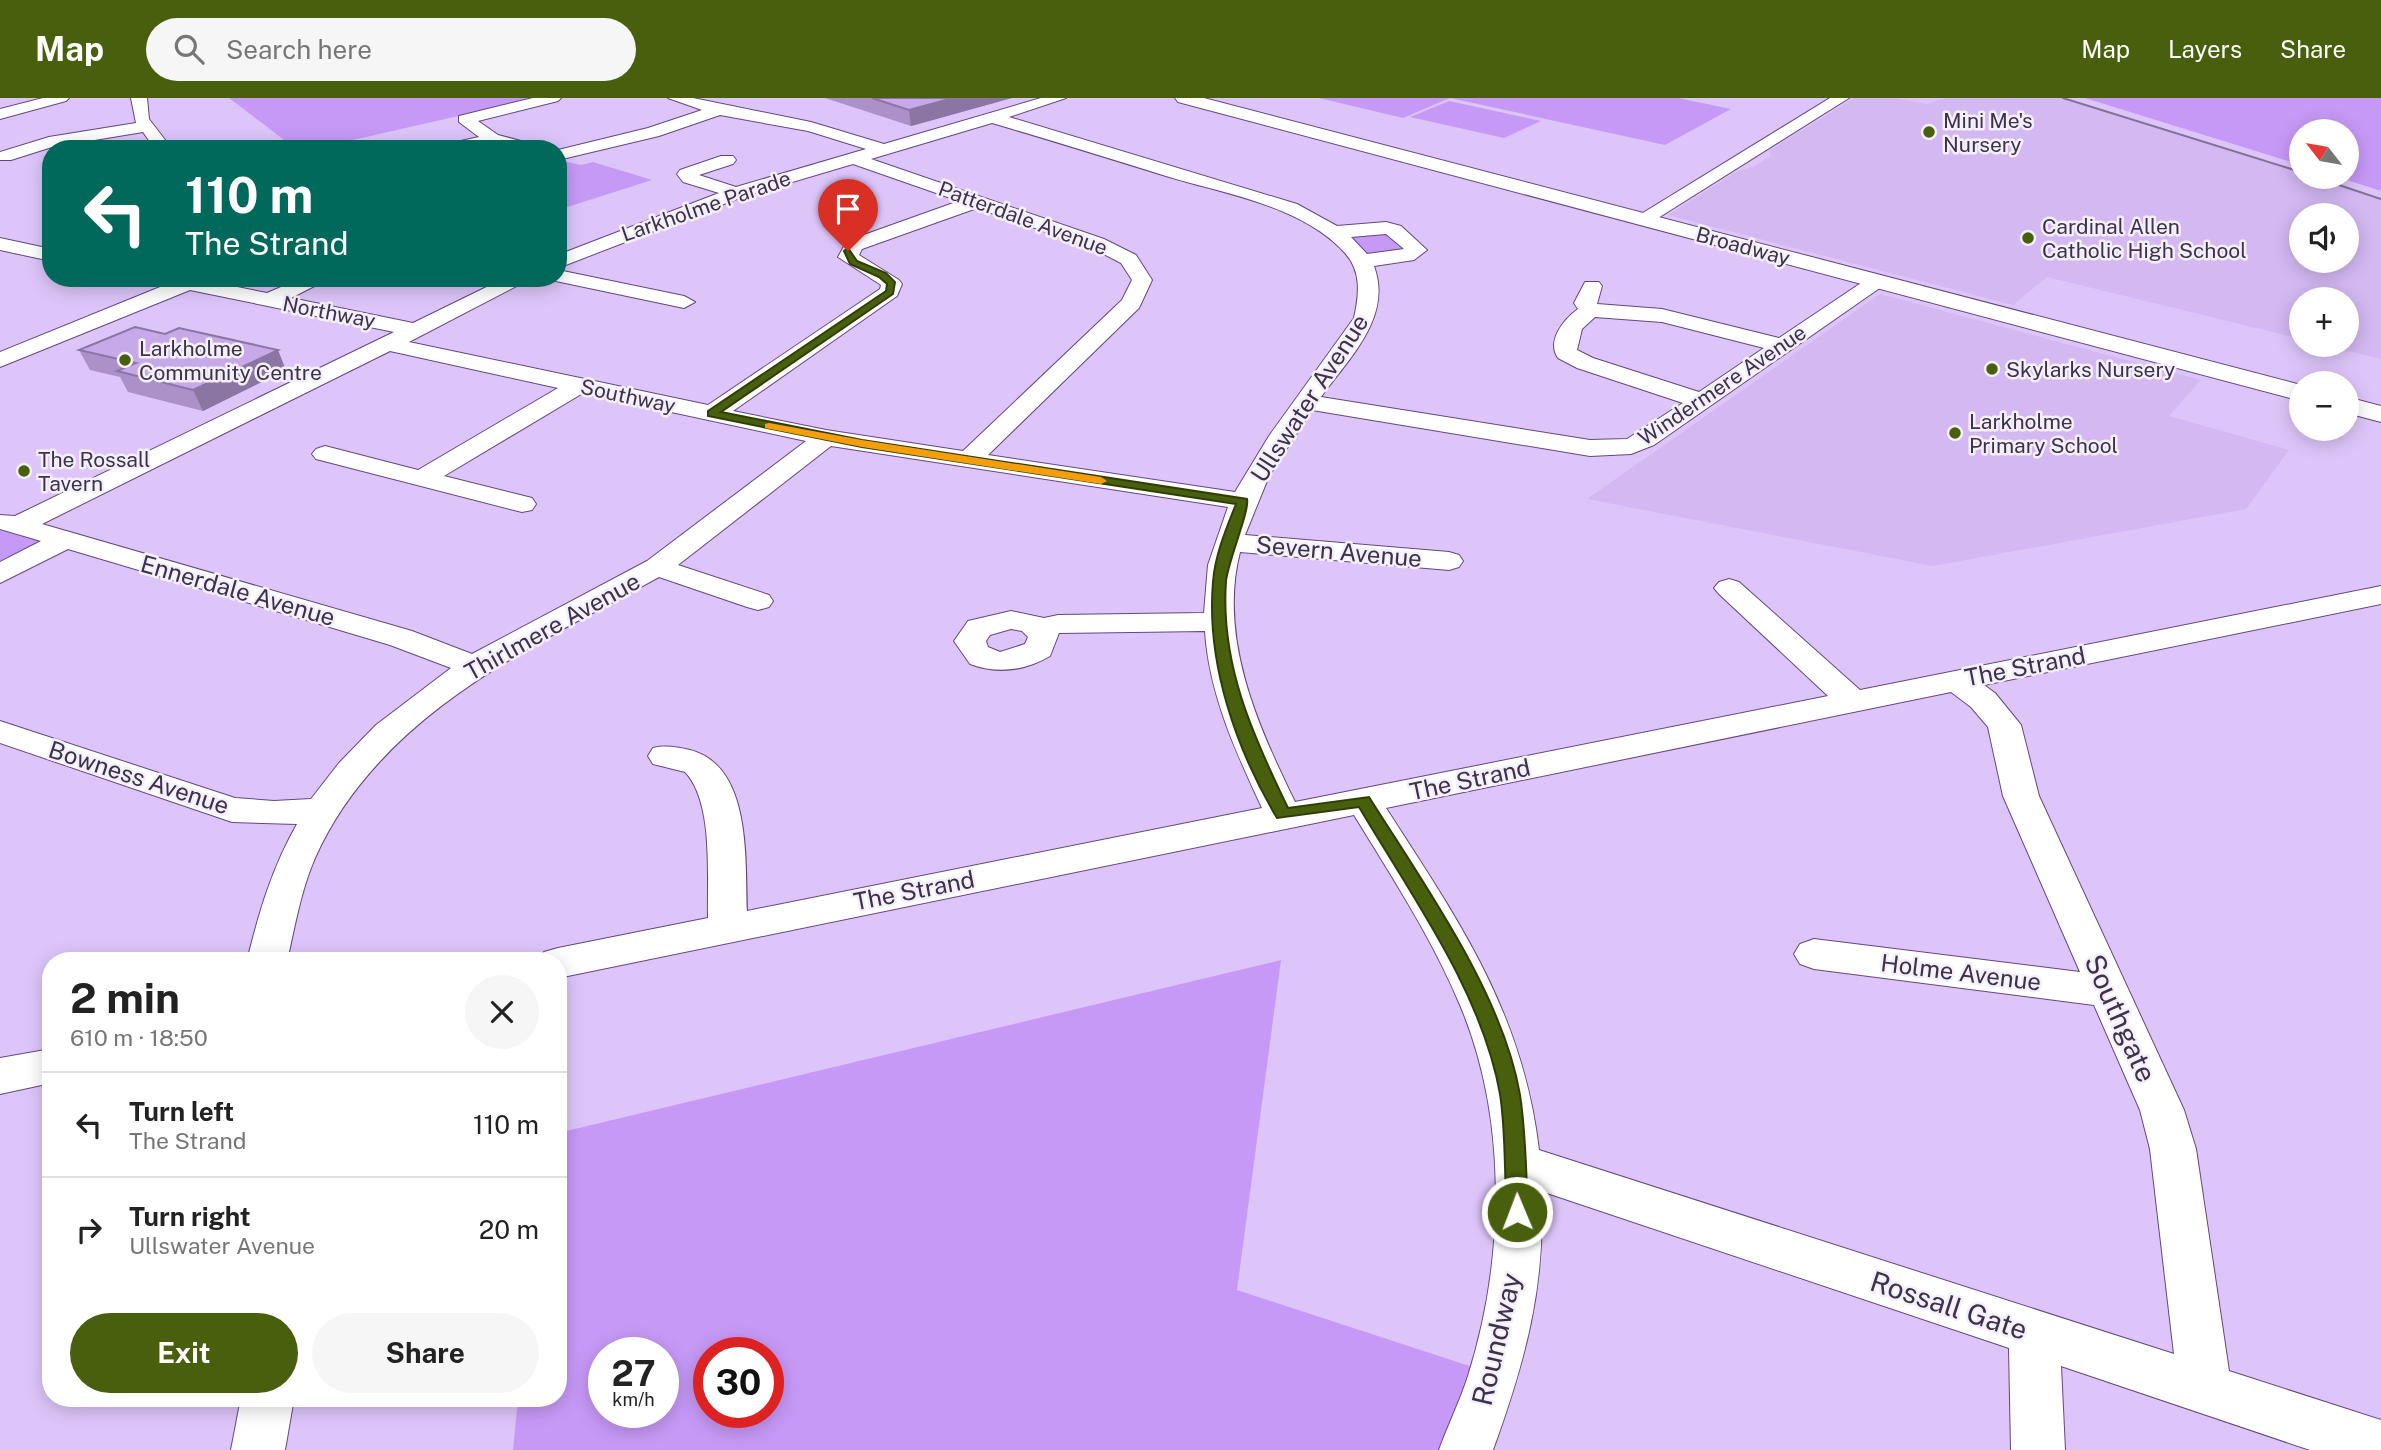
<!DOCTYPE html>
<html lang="en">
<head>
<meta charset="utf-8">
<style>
  body { margin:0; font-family:"Public Sans",sans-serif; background:#f6f6f6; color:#222; height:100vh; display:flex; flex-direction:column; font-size:26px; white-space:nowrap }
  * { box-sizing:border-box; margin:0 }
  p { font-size:23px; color:#767676 }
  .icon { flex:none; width:38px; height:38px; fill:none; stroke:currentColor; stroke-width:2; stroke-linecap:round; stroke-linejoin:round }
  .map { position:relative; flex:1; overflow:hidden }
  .side { position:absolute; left:42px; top:854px; width:525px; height:455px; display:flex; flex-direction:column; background:#fff; border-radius:28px; box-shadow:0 4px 18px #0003 }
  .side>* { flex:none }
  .top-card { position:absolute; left:42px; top:42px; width:525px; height:147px; border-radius:28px; box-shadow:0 4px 18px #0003; background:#00695c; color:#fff; overflow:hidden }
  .needle { width:46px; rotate:301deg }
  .buttons { position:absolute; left:2289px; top:21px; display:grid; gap:14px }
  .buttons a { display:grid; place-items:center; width:70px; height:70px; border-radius:50%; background:#fff; box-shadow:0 4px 18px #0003; font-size:35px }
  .speed { position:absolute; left:588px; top:1239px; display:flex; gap:14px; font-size:35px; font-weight:700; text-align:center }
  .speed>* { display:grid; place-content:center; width:91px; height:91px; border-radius:50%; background:#fff; box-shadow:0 4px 18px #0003; line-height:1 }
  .speed small { font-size:18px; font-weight:400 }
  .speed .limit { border:10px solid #d22; background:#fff; color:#111 }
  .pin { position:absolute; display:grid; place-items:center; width:60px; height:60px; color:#fff; margin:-72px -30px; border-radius:50% 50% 50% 0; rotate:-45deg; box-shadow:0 0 7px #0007 }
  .pin .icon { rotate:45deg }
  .me { position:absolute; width:77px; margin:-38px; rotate:359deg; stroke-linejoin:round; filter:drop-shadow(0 0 5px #0008) }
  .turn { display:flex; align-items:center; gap:24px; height:147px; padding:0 28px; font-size:32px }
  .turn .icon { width:91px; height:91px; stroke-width:2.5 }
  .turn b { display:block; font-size:49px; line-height:60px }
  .round { display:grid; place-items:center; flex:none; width:74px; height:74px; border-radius:37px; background:#f6f6f6 }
  .overview { display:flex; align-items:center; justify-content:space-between; height:119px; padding:0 28px }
  h1 { font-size:42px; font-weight:700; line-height:52px }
  .primary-button { display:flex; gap:14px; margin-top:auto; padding:14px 28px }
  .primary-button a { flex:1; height:80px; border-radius:42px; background:#48600d; color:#fff; font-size:28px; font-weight:700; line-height:80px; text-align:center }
  .primary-button a+a { background:#f6f6f6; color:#222 }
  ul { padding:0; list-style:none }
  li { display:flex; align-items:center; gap:21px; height:105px; padding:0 28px; border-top:2px solid #e0e0e0 }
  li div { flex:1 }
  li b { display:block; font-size:26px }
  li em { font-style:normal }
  header { display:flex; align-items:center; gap:42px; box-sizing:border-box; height:98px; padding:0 35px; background:#48600d; color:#fff }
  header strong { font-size:33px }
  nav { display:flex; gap:38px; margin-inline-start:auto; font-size:24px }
  .search { width:490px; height:63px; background:#f6f6f6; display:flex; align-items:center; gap:18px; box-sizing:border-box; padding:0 24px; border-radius:38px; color:#767676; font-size:26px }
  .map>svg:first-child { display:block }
</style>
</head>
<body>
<header>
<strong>Map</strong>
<div class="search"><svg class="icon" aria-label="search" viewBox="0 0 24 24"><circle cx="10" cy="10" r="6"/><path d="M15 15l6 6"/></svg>Search here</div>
<nav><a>Map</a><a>Layers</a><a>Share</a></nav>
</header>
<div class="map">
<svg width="2381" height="1352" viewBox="0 0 2381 1352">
  <rect width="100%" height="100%" fill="#ddc5fa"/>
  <g fill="#d3b8f2" fill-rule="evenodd">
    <path d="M1854,0H1895L1927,6L1945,0H2063L2253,58L2301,74V79H2315L2381,101V261L2324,247H2347V201H2301V241L2047,179L2013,207L1668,117L1738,73L1753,69L1771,58L1769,53ZM2301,117H2347V163H2301Z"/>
    <polygon points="1880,196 2201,282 2169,318 2289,352 2246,411 1933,468 1587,401"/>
  </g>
  <g fill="#c799f7" fill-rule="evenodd">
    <polygon points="229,0 538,0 313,51 296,51"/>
    <polygon points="1319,0 1678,0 1731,11 1665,47 1450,0 1403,20"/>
    <polygon points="2085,0 2381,0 2381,93 2338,79 2347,79 2347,33 2301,33 2301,67"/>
    <polygon points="1449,3 1541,23 1504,40 1410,19"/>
    <polygon points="558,62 581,67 593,64 652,82 558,112"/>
    <polygon points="1376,130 1417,152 1362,163 1334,134"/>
    <polygon points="0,422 64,442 0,476"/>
    <path d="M1281,862L1237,1192L1494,1276L1466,1352H513L518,1300H558V1035ZM604,1255H663V1314H604ZM709,1255H768V1314H709Z"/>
  </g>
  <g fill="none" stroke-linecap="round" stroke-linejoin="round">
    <defs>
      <g id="minor">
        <polygon points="43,0 69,0 66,3 0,21 0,11"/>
        <polygon points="131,0 147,0 149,21 172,51 155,51 143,34 52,49 11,62 0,62 0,54 49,39 136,25"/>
        <polygon points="533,0 561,0 558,3 478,23 498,37 536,47 538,51 509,51 492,46 472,51 441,51 443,47 479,39 459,24 459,18"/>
        <path d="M668,0H693L811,24L884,46L1041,0H1066L1009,19L1297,106L1337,128L1386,124L1401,128L1427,152L1414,162L1374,168C1393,219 1349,260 1321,299L1590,342L1627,341L1683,305L1577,270L1558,260C1546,243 1564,221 1578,211L1574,205L1585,184H1599L1602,188L1597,206L1662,211L1779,240L1870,179H1884L1887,183L1884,187L1654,347L1631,356L1590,358L1312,312L1269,378L1245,437L1449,454L1459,457L1463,463L1459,469L1449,472L1240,454C1218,540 1258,628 1295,704L1828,598L1719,496L1714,490L1719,484L1729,481L1739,484L1860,592L2381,488V506L1984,587L1995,595L2021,627L2039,698L2184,1012L2196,1051L2229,1273L2381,1322V1352H2310L2061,1268L2065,1352H2011L2009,1250L1541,1093C1546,1189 1525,1263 1493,1352H1439C1448,1327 1460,1303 1468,1278C1505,1161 1508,1021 1460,907C1432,840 1392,779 1354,717L558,880V863H539L544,854L558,850L708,820C707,780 714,704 685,674L653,666L648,658L653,650C666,647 676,649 690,652C752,668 745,762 747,813L1262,710C1236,654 1209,596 1205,533L1059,535L1050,558C1025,573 997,576 970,566L954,543L968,523L1011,513L1044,520L1058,517L1204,515L1208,467L1228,409L831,348L678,467L769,497L773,503L769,509L758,512L747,509L659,479C530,550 379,617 315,760C301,792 295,828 287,863H247C259,814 272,770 297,726L232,724L0,645V623L235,700L274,703L311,701L339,665L376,627L451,570L390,547L68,451L0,485V464L41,443L0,431V417L15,418L394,234L190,192L0,269V254L165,187L153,184L150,180H192L267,195L302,180H330L291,200L413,225L505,180H532L409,244L708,307L880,191L881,187L838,159L847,143L959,103L853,66L742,99L558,170V157L719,95L683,84L677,76L680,72L721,58H733L736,62L733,66L699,77L736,89L866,51L808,33L720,17L659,38L558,62V52L648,30L702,12ZM992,25C1050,42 1108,60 1166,78C1224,96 1302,107 1345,155C1362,174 1359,197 1354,220L1269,338L1235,394L988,357L1139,210L1152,182L1136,157L1104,141L871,61ZM977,110L1090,149L1121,165L1132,182L1122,202L963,353L826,332L733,313L897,198L902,186L899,182L859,157L862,151ZM1386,136L1404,151L1367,156L1351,139ZM1595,219L1662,224L1764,250L1699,294L1593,260L1577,252L1582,231ZM390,253L558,290L418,372L325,348L316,351L312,356L316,361L522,414L532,412L536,406L532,400L444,378L583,295L806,343L647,463L472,556L412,533L42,426ZM1011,531L1022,533L1028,539L1025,546L1000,554L988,549L986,543L990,537ZM1951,594L1971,609L1988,629L2003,698L2080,874L1814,841L1800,846L1794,856L1800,866L1814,871L2094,907L2140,1012L2150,1051L2174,1256L1539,1052C1523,915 1459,823 1386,710Z"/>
        <polygon points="1830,0 1849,0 1650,125 1643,127 1633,121"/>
        <polygon points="0,140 51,151 51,163 0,152"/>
        <polygon points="558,172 684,198 695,204 684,210 551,182 549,180 558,180"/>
        <polygon points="51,951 51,985 0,996 0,960"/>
        <polygon points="241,1300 294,1300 285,1352 231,1352"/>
      </g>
      <g id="primary">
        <polygon points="1175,0 1204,0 2301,287 2301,303 1178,4"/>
        <polygon points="2347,299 2381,308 2381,324 2347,315"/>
      </g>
    </defs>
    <use href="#minor" stroke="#634780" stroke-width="2"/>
    <use href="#primary" stroke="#634780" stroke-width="2"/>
    <use href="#minor" fill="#fff" fill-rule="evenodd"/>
    <use href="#primary" fill="#fff" fill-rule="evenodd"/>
    <g stroke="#827196" stroke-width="2">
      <polyline points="2063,0 2301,74"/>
      <polyline points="2315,79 2381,101"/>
    </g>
  </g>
  <g fill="#ab91c8">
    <polygon points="825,0 1012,0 911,28"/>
    <polygon points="79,252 286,272 203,313 128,294 120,279 90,272"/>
  </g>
  <g fill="#8b76a3">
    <polygon points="953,0 1012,0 911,28 909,12"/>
    <polygon points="278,252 286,272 203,313 193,292"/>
  </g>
  <g fill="#c7a9e9" stroke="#8b76a3" stroke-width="2">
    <polygon points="872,0 953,0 909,12"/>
    <polygon points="135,229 165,236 179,230 278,252 193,292 117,273 136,265 79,252"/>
  </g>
  <path fill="#48600d" stroke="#2f3e08" stroke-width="2" d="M848,150L857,163L886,175L895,184L893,196L721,314L862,342L1247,401C1250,412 1228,463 1226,483C1220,566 1253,638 1288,710L1369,699C1423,785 1503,896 1520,997C1526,1035 1526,1076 1528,1114L1525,1121L1517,1123L1510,1121L1507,1114C1504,1075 1506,1034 1500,996C1482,894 1411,797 1359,709L1277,720C1236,651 1206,565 1213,484C1215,457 1226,431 1236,406L862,349L708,318V313L886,193L887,186L879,179L850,166L844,153Z"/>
  <polygon fill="#f59e0b" points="769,325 862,342 1101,379 1107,383 1101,386 862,349 765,330 765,326"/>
  <g fill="#48600d" stroke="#f5effc" stroke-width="2.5">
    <circle cx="1929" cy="34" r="7"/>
    <circle cx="2028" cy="140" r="7"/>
    <circle cx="125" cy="262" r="7"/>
    <circle cx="1992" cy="271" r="7"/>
    <circle cx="1955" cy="335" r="7"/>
    <circle cx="24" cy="373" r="7"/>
  </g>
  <g text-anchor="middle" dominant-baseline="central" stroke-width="5" stroke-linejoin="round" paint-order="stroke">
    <g font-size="21" fill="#3d314b" stroke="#f5effc" text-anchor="start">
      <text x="1943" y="22">Mini Me's<tspan x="1943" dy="24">Nursery</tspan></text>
      <text x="2042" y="128">Cardinal Allen<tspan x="2042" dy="24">Catholic High School</tspan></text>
      <text x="139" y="250">Larkholme<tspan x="139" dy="24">Community Centre</tspan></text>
      <text x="2006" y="271">Skylarks Nursery</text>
      <text x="1969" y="323">Larkholme<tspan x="1969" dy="24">Primary School</tspan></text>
      <text x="38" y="361">The Rossall<tspan x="38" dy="24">Tavern</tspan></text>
    </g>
    <g font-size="21" fill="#3d314b" stroke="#f5effc">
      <text transform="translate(706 108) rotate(-19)">Larkholme Parade</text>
      <text transform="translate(1023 120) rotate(20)">Patterdale Avenue</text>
      <text transform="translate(1743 148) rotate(15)">Broadway</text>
      <text transform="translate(329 214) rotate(11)">Northway</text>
      <text transform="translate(1722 287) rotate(-34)">Windermere Avenue</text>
      <text transform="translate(628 298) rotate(12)">Southway</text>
    </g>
    <g font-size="24" fill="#3d314b" stroke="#f5effc">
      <text transform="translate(1309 300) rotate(-57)">Ullswater Avenue</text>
      <text transform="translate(1339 453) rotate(5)">Severn Avenue</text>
      <text transform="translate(238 492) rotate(16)">Ennerdale Avenue</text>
      <text transform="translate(552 528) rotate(-29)">Thirlmere Avenue</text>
      <text transform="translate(2025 568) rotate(-11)">The Strand</text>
      <text transform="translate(139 679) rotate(18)">Bowness Avenue</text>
      <text transform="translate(1470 681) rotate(-12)">The Strand</text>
      <text transform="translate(914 792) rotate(-11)">The Strand</text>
      <text transform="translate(1961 874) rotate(7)">Holme Avenue</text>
    </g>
    <g font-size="28" fill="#3d314b" stroke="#f5effc">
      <text transform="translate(2121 920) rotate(66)">Southgate</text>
      <text transform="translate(1949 1207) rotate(18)">Rossall Gate</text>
      <text transform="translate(1496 1241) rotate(-77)">Roundway</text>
    </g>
  </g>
</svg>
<div class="buttons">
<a><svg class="needle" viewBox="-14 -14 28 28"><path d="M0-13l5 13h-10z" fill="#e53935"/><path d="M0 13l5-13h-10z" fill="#767676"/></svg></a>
<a><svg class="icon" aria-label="sound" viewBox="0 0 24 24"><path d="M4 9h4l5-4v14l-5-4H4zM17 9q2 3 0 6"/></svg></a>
<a>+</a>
<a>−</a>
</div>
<div class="speed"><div>27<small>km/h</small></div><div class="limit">30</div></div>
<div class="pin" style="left:848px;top:153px;background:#d93025"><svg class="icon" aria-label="arrive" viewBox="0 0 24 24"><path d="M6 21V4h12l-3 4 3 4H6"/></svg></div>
<svg class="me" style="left:1517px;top:1114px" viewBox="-20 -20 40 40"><circle r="17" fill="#48600d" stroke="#fff" stroke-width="3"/><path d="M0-11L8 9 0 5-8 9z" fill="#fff"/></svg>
<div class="top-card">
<div class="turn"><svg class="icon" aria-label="left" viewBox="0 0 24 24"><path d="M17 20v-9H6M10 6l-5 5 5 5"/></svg><div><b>110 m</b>The Strand</div></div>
</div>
<section class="side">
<div class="overview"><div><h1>2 min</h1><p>610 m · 18:50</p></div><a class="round"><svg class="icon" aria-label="close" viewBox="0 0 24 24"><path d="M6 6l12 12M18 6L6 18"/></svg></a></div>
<ul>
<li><svg class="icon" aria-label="left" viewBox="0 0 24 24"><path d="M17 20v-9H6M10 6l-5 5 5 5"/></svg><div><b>Turn left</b><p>The Strand</p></div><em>110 m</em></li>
<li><svg class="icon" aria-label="right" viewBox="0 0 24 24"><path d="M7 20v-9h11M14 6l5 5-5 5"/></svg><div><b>Turn right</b><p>Ullswater Avenue</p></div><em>20 m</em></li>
</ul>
<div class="primary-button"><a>Exit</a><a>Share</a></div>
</section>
</div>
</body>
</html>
